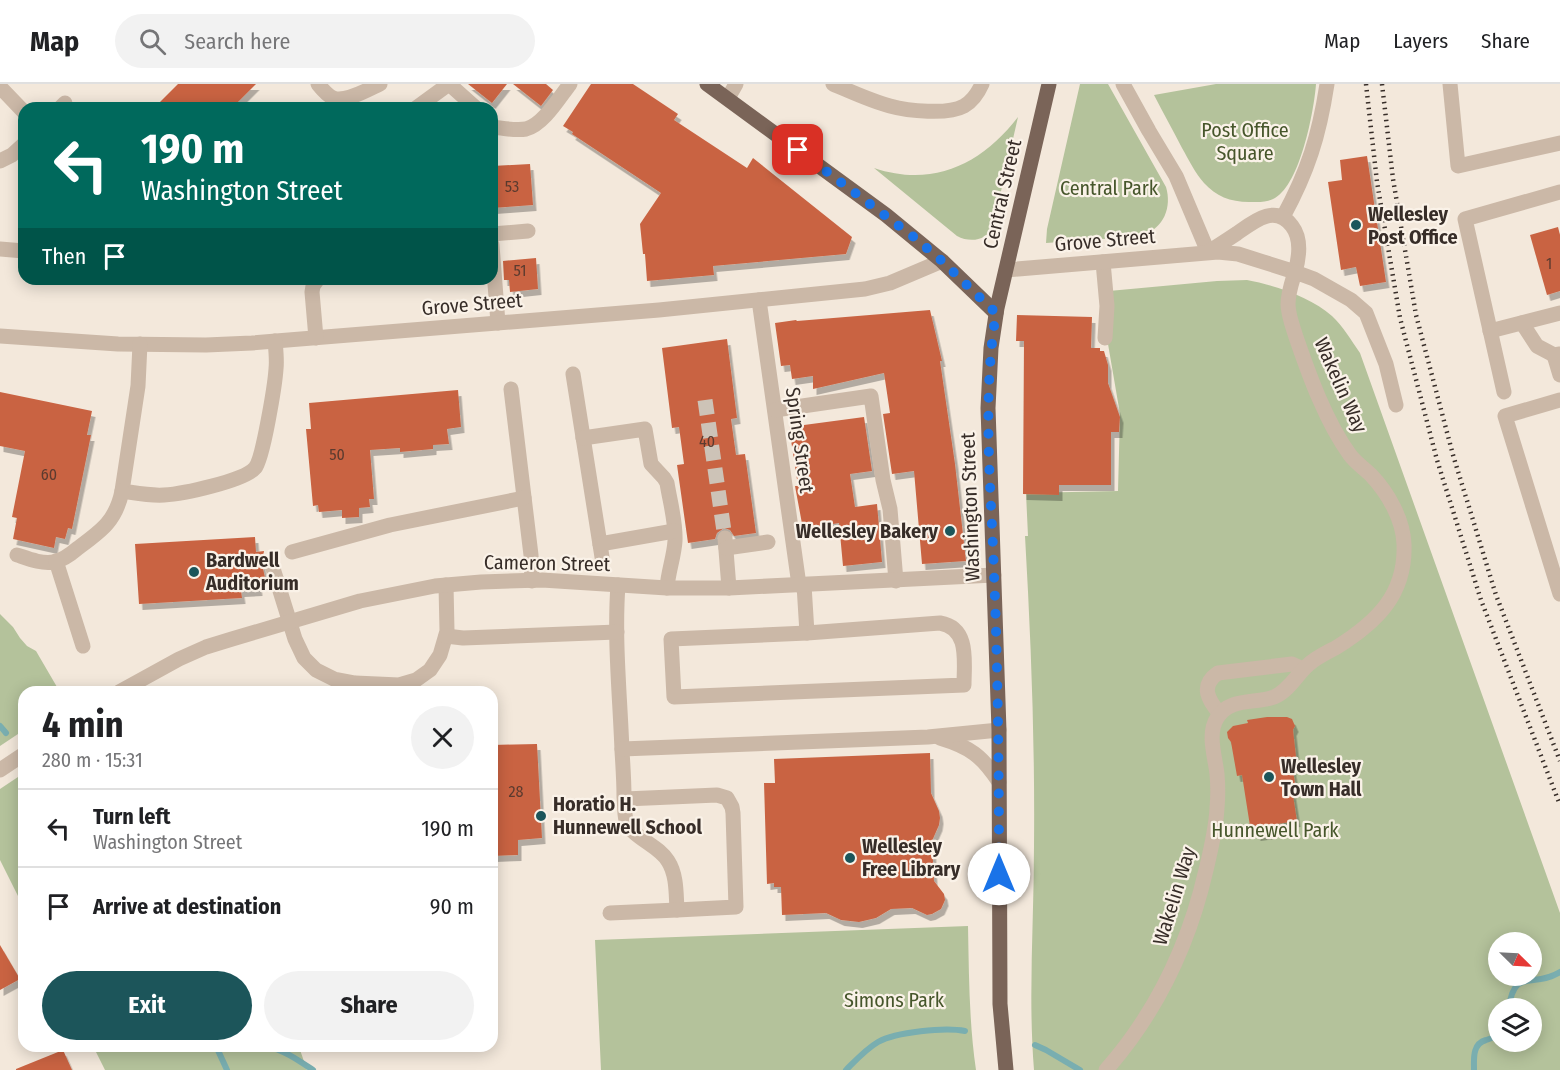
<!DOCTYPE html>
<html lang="en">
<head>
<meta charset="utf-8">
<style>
  body { margin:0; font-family:"Fira Sans Condensed",sans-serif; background:#f2f2f2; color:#202124; height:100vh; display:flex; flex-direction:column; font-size:22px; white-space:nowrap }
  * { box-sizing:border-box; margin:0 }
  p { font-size:20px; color:#757577 }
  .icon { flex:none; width:33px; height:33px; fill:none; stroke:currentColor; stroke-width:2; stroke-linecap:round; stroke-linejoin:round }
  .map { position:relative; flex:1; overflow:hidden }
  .drawer { position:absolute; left:18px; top:602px; width:480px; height:366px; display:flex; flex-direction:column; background:#fff; border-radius:18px; box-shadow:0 3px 15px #0003 }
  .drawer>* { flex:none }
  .guide { position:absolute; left:18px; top:18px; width:480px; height:183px; border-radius:18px; box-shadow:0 3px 15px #0003; background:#00695c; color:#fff; overflow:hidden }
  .needle { width:39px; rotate:114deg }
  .controls { position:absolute; left:1488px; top:848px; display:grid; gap:12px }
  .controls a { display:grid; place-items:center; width:54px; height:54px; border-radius:50%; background:#fff; box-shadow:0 3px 15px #0003; font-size:30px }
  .pin { position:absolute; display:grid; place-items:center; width:51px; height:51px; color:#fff; margin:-26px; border-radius:12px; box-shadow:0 3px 9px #0006 }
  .me { position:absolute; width:66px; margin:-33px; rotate:0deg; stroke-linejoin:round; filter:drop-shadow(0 0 4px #0008) }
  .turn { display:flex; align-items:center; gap:21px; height:126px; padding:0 24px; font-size:27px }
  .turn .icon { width:78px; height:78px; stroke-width:2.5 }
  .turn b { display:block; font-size:42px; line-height:51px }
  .then { display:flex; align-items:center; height:57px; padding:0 24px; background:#0003; gap:12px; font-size:22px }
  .round { display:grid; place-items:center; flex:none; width:63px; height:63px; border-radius:32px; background:#f2f2f2 }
  .overview { display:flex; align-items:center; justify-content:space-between; height:102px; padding:0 24px }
  h1 { font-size:36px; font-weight:700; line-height:45px }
  .cta { display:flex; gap:12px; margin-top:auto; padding:12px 24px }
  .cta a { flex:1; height:69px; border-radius:36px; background:#1c555a; color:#fff; font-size:24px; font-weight:700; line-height:69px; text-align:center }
  .cta a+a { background:#f2f2f2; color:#202124 }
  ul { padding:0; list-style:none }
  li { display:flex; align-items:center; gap:18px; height:78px; padding:0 24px; border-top:2px solid #e0e0e0 }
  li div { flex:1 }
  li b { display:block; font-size:22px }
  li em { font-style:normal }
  header { display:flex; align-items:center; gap:36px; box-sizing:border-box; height:84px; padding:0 30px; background:#fff; border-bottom:2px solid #e0e0e0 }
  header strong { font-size:28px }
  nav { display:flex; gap:33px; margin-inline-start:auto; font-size:21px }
  .search { width:420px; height:54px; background:#f2f2f2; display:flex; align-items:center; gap:15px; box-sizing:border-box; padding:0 21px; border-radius:33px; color:#757577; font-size:22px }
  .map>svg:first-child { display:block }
</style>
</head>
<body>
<header>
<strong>Map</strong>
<div class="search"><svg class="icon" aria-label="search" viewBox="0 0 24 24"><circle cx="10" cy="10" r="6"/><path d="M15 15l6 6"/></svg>Search here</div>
<nav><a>Map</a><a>Layers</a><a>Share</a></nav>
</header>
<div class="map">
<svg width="1560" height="986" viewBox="0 0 1560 986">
  <defs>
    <filter id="shadow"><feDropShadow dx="3.5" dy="6" stdDeviation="0" flood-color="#0004"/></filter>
  </defs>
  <rect width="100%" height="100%" fill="#f3e8db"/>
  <g fill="#b4c29b" fill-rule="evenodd">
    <path d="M1080,0H1108L1166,103C1172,123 1164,144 1143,151C1131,156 1115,154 1102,155C1083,156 1065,158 1046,159L1047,145Z"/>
    <path d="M1216,0H1316C1314,28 1300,100 1275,114C1267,119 1258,118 1249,118C1230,118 1216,112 1204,99C1195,89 1189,76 1182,64C1173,46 1163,29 1154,11Z"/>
    <path d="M1018,33L993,142C987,157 970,159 957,152L874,84C933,104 982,80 1018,33Z"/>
    <path d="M1247,196C1274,201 1311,213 1332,232C1343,242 1351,256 1360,269L1560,829V986H1034C1028,912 1034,837 1034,762C1035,659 1031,556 1025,452H1028L1026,409L1118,407L1120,330L1108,260L1109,207L1217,197ZM1498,858H1532V891H1498ZM1498,924H1532V957H1498Z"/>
    <polygon points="0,530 13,543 20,554 27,562 36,567 57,603 58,607 24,608 24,646 0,662"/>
    <polygon points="24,689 24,824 0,776 0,705"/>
    <path d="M968,842C969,891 969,938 976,986H601L595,856Z"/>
    <polygon points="93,962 295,962 299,963 307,986 105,986"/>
  </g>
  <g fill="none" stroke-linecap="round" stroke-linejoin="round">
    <g stroke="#79aeb0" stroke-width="6">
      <polyline points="0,642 6,649"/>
      <path d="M1509,924C1514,883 1533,905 1560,888"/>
      <polyline points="1035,961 1046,966 1080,986"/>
      <polyline points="216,962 227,986"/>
      <path d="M266,962C284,966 298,976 313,986"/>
      <path d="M846,986C856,976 866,965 878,958C896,948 945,943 965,947"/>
      <path d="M1474,986C1474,975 1472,960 1486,956C1492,954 1494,954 1498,949"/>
    </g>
  </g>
  <g fill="#c96443" filter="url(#shadow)">
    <polygon points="178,0 256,0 232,24 154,24"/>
    <polygon points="468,0 507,0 492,19"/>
    <polygon points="513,0 546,0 553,6 541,22"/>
    <polygon points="591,0 633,0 678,30 674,36 747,84 753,74 852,153 846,170 713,182 714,191 647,197 645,170 643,170 640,140 661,109 572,50 573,48 563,42"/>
    <polygon points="1367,72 1386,198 1360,202 1356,183 1341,186 1328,98 1342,96 1340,76"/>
    <polygon points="530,80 533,121 492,124 492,82"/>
    <polygon points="1558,143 1560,151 1560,207 1547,211 1530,151"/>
    <polygon points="536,174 538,205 510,208 509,196 504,196 503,177"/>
    <polygon points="930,226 942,277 940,277 955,380 966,477 922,480 914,387 892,390 883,330 890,329 884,289 813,305 813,292 792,295 790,281 781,282 775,239 796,236 797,237"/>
    <polygon points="1017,231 1092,233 1091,264 1100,264 1100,267 1104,267 1108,281 1108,299 1120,333 1119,348 1111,348 1111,401 1059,401 1059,411 1023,410 1024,257 1016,257"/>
    <polygon points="727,255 737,334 731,335 736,371 745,370 756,449 734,452 730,446 724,444 717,449 715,455 688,459 677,381 684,380 679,343 672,344 662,264"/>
    <polygon points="458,306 461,343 447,345 449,360 433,361 433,365 400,368 400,364 370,366 374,415 369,415 370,423 359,424 359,433 342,434 342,426 319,428 318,421 313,422 306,345 311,345 309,319"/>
    <polygon points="0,308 92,327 87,351 91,351 72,445 68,444 65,455 56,453 54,464 13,455 17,434 12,433 25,367 0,362"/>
    <polygon points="864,333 872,387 850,390 855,423 877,420 882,478 843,482 839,439 803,445 795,402 798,402 789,343"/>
    <polygon points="255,453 256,468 264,467 262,480 266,498 258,498 259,506 241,507 242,514 139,520 135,460"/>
    <polygon points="1267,633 1287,633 1292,635 1295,642 1293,646 1297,681 1292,681 1295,699 1292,705 1297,737 1270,741 1272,749 1257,751 1255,741 1250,742 1242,691 1237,692 1231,658 1228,654 1227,648 1233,642 1248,639 1247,636"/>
    <polygon points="537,660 542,754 518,756 518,771 492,772 492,661"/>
    <polygon points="930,669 931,709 939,727 940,734 939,741 932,757 934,797 944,810 945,816 941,825 932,830 927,831 912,824 891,825 876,834 859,838 841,836 826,829 782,831 781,803 774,803 774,799 767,800 764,699 775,699 774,675"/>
    <polygon points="0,861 20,895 0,906"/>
    <polygon points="63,966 72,986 16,986 16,985"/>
  </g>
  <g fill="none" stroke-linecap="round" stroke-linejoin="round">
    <polyline stroke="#cdc3b7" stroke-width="15" stroke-dasharray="15 8" stroke-linecap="butt" points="705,316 725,454"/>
    <g stroke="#cbb8a7" stroke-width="15">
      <path d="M318,0C322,5 327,11 333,14C345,19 369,5 380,0"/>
      <path d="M833,0C852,8 871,17 890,22C908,27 948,31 964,22C973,17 978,9 982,0"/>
      <polyline points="1123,0 1149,47 1176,92 1208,168"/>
      <polyline points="1450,0 1458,82 1560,59"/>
      <polyline points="0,3 24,28"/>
      <polyline points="728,14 736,0"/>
      <polyline points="60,24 65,19"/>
      <polyline points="416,24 449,0 476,24"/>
      <path d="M492,43C503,44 515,47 526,45C543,41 559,14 570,0"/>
      <polyline points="0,77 12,71 24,60"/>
      <path d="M1283,133C1308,87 1319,52 1327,0"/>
      <polyline points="492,150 528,147"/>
      <polyline points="492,161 498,239"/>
      <polyline points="0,165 24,167"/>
      <polyline points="1103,178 1107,222 1105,254"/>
      <path d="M1006,186L1218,168L1238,170L1295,188C1299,174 1302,155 1292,142C1275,119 1253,138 1236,150C1227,156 1218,162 1208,168"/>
      <polyline points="759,216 799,501"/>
      <polyline points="1522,239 1537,262 1554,271"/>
      <polyline points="1490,247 1560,229"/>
      <polyline points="0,252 118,260 206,261 252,259 659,226 865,205 890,199 942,177"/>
      <polyline points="316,254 312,208 313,202 318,195"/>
      <path d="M140,260L138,302L122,407C136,409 150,412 164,411C182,410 244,397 255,384C263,375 275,300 276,285C277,276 276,267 275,257"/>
      <polyline points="1560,270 1554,271 1560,291"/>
      <polyline points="573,290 602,473"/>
      <polyline points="511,305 531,471 532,497"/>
      <polyline points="1504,308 1465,135 1560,108"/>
      <polyline points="1560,316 1505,332 1560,510"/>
      <polyline points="775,326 871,312 883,396 890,425 896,497"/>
      <path d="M583,354L645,345L651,380L664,394L667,399C670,418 676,438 675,457C674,473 668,488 667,504"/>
      <polyline points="725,454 729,504"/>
      <polyline points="600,460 674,447"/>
      <polyline points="726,464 768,458"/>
      <polyline points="292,468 390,441 524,414"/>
      <path d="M17,471C29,475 41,480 54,478C63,476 71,470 78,464C101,447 116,437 122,407"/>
      <polyline points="56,477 83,562"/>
      <polyline points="271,478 295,555 304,574 316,586 334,595 355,599 399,601 416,596 430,586 440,571 447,547 446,501"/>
      <path d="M618,501C614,556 620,612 622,667C623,682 624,698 624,713C625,720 624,729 626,736C630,753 659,761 668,777C677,791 676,810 677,826L736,823L733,729L732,723L727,714L717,711L625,715"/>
      <polyline points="804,501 807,549"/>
      <path d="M940,539C970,544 964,578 964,601L674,613L671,555L807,549Z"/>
      <polyline points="446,552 463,554 617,548"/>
      <polyline points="119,608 179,575 206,563 232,555 360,517 435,502 481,498 542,496 667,504 729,504 994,491"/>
      <path d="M1220,630C1209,617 1199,602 1218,589L1292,580L1303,585"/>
      <path d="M940,654C970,663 982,672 999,698"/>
      <polyline points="622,665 928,653 999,646"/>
      <polyline points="0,686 24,670"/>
      <polyline points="610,829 677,826"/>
      <path d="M1106,986C1157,928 1189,860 1206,786C1211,765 1216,745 1217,724C1218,713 1218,701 1217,690C1215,672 1207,650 1217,634C1230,613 1255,620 1274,613C1289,607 1297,590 1309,580C1317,573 1328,568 1337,563C1377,538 1406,510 1404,460C1403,435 1388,409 1371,391C1364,384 1356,379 1350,371C1326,338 1309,291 1296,253C1293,243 1288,231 1288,220C1288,209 1292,198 1295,188L1314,195L1351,216L1366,229L1386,280L1396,321"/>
    </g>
    <g stroke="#7a6458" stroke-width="15">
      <polyline points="707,0 886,131 942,177 996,229"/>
      <polyline points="1006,986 1000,920 999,646 988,324 991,264 997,224 1049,0"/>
    </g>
    <g stroke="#372d28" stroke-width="4.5" stroke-dasharray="1.5 4.5" stroke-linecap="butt">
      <polyline points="1366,0 1377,98 1400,234 1437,376 1481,516 1560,721"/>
      <polyline points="1382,0 1393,95 1416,231 1453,371 1496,511 1560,677"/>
    </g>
  </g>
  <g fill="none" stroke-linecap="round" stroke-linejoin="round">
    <path stroke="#1a73e8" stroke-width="10" stroke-dasharray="0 18" d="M798,66L915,154L942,177L996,229C982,315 991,402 994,489C998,589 999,689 999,790"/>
  </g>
  <g fill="#1c555a" stroke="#faf2e8" stroke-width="2">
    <circle cx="1356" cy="141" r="6"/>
    <circle cx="950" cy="447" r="6"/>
    <circle cx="194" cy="488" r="6"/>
    <circle cx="1269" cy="693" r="6"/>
    <circle cx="541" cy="732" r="6"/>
    <circle cx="850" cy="774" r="6"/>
  </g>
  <g text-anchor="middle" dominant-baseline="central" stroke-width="4.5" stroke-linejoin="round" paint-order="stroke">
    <g font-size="16" fill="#5c3b2f">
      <text x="512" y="102">53</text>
      <text x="1549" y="179">1</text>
      <text x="520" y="186">51</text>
      <text x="707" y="357">40</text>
      <text x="337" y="370">50</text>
      <text x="49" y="390">60</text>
      <text x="516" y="707">28</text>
    </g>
    <g font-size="20" fill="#46562b" stroke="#faf2e8">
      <text x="1245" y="46">Post Office<tspan x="1245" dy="23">Square</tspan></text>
      <text x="1109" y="104">Central Park</text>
      <text x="1275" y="746">Hunnewell Park</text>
      <text x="894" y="916">Simons Park</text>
    </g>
    <g font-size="20" fill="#372d28" stroke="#faf2e8">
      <text transform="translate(1002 110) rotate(-77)">Central Street</text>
      <text transform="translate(1105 156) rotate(-5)">Grove Street</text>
      <text transform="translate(472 220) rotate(-5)">Grove Street</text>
      <text transform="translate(1341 301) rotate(66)">Wakelin Way</text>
      <text transform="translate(800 356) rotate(82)">Spring Street</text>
      <text transform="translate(970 423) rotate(-92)">Washington Street</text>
      <text transform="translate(547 479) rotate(1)">Cameron Street</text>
      <text transform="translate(1174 812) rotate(-73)">Wakelin Way</text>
    </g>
    <g font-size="20" font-weight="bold" fill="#372d28" stroke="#faf2e8" text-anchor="start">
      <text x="1368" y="130">Wellesley<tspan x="1368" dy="23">Post Office</tspan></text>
      <text x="938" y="447" text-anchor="end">Wellesley Bakery</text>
      <text x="206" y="476">Bardwell<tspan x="206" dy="23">Auditorium</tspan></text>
      <text x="1281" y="682">Wellesley<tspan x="1281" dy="23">Town Hall</tspan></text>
      <text x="553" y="720">Horatio H.<tspan x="553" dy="23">Hunnewell School</tspan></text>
      <text x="862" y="762">Wellesley<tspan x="862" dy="23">Free Library</tspan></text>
    </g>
  </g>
</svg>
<div class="controls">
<a><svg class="needle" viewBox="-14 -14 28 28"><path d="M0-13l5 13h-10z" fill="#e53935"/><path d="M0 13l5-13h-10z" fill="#757577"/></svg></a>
<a><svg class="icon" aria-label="layers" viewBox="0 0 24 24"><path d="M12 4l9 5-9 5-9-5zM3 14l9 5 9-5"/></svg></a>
</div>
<div class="pin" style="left:798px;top:66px;background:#d93025"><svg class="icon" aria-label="arrive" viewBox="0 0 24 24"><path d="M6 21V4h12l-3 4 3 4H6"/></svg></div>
<svg class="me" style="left:999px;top:790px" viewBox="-20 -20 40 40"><circle r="19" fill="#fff"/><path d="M0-13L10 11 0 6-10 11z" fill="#1a73e8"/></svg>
<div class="guide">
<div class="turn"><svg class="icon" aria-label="left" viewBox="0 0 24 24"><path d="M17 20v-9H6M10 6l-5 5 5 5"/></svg><div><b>190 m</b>Washington Street</div></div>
<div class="then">Then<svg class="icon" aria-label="arrive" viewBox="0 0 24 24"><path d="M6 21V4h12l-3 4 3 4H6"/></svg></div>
</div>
<section class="drawer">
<div class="overview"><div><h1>4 min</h1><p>280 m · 15:31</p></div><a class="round"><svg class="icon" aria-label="close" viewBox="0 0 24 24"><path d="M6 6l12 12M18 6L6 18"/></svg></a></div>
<ul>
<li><svg class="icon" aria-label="left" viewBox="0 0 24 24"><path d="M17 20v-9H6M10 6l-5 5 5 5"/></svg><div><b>Turn left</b><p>Washington Street</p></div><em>190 m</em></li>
<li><svg class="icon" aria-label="arrive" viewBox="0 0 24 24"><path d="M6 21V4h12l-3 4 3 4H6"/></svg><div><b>Arrive at destination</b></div><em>90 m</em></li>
</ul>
<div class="cta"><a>Exit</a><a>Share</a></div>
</section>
</div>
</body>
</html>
